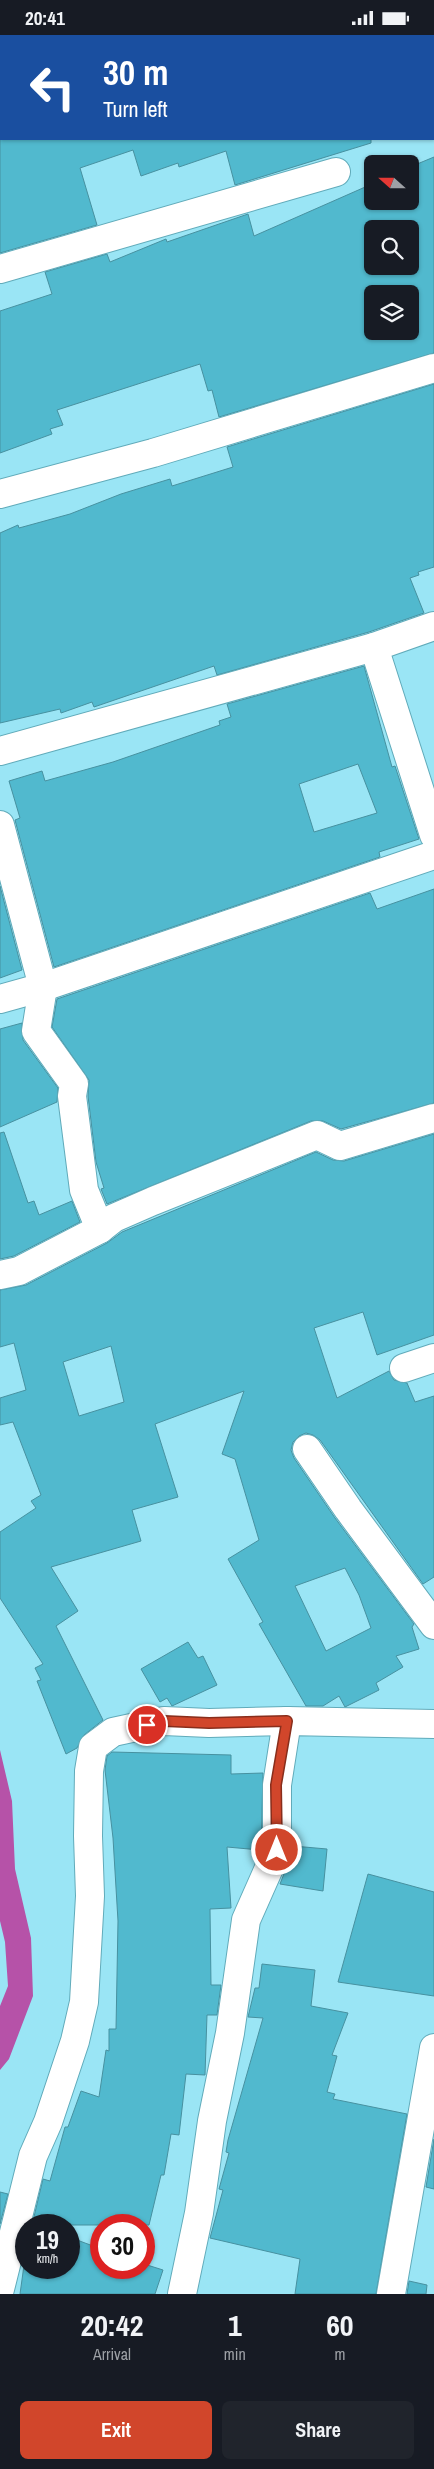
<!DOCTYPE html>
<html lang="en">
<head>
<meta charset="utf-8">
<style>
  body { margin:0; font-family:"Archivo Narrow",sans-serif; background:#20242c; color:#f1f3f6; height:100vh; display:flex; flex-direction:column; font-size:19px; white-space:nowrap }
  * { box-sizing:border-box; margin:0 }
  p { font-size:16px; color:#9ea1a6 }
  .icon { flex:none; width:28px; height:28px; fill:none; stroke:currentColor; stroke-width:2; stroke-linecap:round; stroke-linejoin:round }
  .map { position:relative; height:2259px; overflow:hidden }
  .drawer { display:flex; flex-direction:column; background:#171b24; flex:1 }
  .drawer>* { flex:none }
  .top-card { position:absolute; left:0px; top:0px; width:435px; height:105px; box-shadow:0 1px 4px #0004; background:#1a4fa0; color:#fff; overflow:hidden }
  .needle { width:32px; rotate:291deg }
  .tools { position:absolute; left:364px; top:120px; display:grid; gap:10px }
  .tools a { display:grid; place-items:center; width:55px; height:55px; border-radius:8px; background:#171b24; box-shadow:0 1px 4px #0004; font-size:25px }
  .speed { position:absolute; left:15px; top:2179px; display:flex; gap:10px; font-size:25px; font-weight:700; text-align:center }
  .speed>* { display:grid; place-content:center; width:65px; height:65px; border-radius:50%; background:#171b24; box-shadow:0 1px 4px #0004; line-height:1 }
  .speed small { font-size:12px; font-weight:400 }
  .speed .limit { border:8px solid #d22; background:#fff; color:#111 }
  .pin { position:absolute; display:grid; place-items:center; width:42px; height:42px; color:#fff; margin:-21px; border:2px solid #fff; border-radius:50%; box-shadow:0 1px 5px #0007 }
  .me { position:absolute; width:55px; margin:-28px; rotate:0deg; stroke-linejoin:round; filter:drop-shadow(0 0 4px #0008) }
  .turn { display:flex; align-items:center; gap:18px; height:105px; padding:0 20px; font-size:22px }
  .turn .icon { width:65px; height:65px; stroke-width:2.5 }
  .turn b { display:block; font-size:35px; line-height:42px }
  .eta { display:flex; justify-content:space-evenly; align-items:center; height:85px; text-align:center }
  .eta b { font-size:30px; font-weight:700; line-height:35px }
  .primary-button { display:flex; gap:10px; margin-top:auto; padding:10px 20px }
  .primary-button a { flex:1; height:58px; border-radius:8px; background:#d1462b; color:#fff; font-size:20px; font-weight:700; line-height:58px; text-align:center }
  .primary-button a+a { background:#20242c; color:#f1f3f6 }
  .status { display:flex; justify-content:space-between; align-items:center; height:35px; padding:0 25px; background:#171b24; direction:ltr }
  .status svg { height:14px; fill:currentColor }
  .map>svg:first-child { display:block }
</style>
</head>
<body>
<div class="status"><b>20:41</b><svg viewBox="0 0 49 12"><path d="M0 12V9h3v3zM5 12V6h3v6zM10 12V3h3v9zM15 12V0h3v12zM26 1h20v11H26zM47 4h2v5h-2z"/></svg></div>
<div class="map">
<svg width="434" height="2259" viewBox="0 0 434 2259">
  <rect width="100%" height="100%" fill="#9ae5f5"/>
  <polygon fill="#b652a8" points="0,1715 12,1766 15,1834 31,1903 33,1961 9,2024 0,2035 0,1971 8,1951 5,1907 0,1886"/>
  <g fill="#51b9ce" stroke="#4791a0" fill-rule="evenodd">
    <polygon points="0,104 371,104 371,108 235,150 226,116 179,132 178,128 141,141 133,115 80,133 97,190 0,218"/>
    <path d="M434,122V318L219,382L212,355L208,356L200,329L57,375L63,390L50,394L52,399L0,418V276L52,259L45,237L107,219L110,227L166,204L167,207L248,179L254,201L372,149V166H410V132ZM372,194H410V231H372ZM372,259H410V296H372Z"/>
    <polygon points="434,349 434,532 418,537 419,540 410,543 424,578 369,597 217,640 214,631 94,672 92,667 61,678 60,674 0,688 0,498 18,490 19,493 70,479 121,459 170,444 172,451 233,432 227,412"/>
    <path d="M364,631L392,732L395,731L419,804L379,817L380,822L54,932L15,785L20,783L9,746L42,736L45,746L113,727L220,690L219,686L231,682L227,669ZM358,729L377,778L314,797L299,749Z"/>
    <polygon points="0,851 22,935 0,943"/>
    <polygon points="434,854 434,1068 341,1094 323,1086 311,1086 107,1169 101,1154 104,1153 96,1127 88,1061 89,1045 52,992 57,964 370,858 377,874"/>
    <polygon points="22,988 23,1005 58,1053 57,1067 0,1092 0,994"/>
    <polygon points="4,1097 28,1168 34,1166 39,1180 72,1166 80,1187 14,1221 0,1224 0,1098"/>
    <path d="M434,1099V1300L377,1320L363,1277L314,1293L337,1363L389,1336L394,1345L407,1348L415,1367L434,1361V1542L423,1549L320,1405L313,1400L306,1398L299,1401L293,1407L291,1415L294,1423L335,1483L414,1589L412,1592L419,1614L396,1621L403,1632L376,1648L379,1655L345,1672L339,1661L323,1671H306L259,1589L263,1587L228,1524L259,1505L235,1424L222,1419L244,1356L155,1389L178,1462L132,1475L141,1506L51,1532L78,1576L56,1591L103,1685L84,1700L77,1713L66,1719L37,1646L41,1645L35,1633L43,1629L0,1563V1497L36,1473L31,1466L41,1460L13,1387L0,1390V1363L26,1355L14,1308L0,1312V1255L26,1250L107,1208L122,1197L316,1117L333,1125L344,1126ZM111,1311L124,1367L79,1381L63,1327ZM345,1533L359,1560L371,1593L326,1616L295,1551Z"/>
    <polygon points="188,1607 198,1623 203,1621 217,1650 172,1671 167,1663 160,1667 141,1634"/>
    <polygon points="112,1717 231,1720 231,1739 263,1738 261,1812 260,1815 227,1812 231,1873 210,1874 211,1950 221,1950 217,1980 207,1980 205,2040 186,2039 179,2100 171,2099 164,2140 161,2140 149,2190 32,2190 43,2144 50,2146 65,2092 68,2092 81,2056 99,2062 106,2015 109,2016 109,1994 116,1994 118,1886 113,1803 105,1735 107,1721"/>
    <polygon points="293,1811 327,1814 323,1856 280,1849 291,1821"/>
    <polygon points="368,1839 434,1857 434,1961 338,1947"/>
    <polygon points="262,1929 315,1935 311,1971 348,1978 332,2020 337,2021 327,2057 335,2059 333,2064 407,2079 376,2259 295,2259 300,2224 210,2203 223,2155 219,2154 229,2118 226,2117 228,2105 263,1983 248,1982 255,1953 259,1953"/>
    <polygon points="434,2104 434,2154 426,2152"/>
    <polygon points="0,2157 8,2159 0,2189"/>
    <polygon points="69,2202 101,2214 101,2232 144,2232 144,2229 163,2235 155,2259 20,2259 26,2216 26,2232 69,2232"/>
    <polygon points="409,2246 427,2250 426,2259 407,2259"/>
  </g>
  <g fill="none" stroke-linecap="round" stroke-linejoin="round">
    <defs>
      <g id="street">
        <polyline points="0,234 336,137"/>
        <polyline points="0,459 153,418 434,333"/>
        <polyline points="434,591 374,612 434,800"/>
        <polyline points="0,716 374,612"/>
        <polyline points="0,790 43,952 36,996 74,1049 72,1061 84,1155 100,1194"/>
        <polyline points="0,964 43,952 434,820"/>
        <polyline points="0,1240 19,1236 100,1194 114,1183 153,1166 317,1100 340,1111 434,1083"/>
        <polyline points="404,1333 434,1323"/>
        <polyline points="307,1414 348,1474 434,1590"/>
        <polyline points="0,2254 33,2121 48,2087 75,2006 84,1967 90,1861 88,1801 89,1736 93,1712 113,1697 164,1686 209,1688 287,1686"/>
        <polyline points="182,2259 199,2178 212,2086 230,1998 246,1885 277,1815 277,1750 287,1686 434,1689"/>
        <polyline points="391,2259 434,2013"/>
      </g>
    </defs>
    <use href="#street" stroke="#61abba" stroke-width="30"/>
    <use href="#street" stroke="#fff" stroke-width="28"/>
  </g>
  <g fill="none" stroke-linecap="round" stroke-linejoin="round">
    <defs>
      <polyline id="route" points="147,1690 164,1686 209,1688 287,1686 276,1750 277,1815"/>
    </defs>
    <use href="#route" stroke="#882e1c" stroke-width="12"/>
    <use href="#route" stroke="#d1462b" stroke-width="9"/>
  </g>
</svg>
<div class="tools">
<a><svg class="needle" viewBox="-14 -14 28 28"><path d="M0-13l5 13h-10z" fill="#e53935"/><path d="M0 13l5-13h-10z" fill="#9ea1a6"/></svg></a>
<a><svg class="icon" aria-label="search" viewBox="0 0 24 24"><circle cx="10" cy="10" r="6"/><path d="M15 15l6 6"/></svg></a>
<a><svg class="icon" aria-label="layers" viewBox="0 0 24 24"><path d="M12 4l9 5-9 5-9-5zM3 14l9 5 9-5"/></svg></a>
</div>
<div class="speed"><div>19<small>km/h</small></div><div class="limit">30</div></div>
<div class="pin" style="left:147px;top:1690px;background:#d93025"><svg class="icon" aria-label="arrive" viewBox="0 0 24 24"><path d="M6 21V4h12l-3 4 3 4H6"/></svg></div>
<svg class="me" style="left:277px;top:1815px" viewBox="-20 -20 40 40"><circle r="17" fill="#d1462b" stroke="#fff" stroke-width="3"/><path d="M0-11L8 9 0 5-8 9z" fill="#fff"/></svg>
<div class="top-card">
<div class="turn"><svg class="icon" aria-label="left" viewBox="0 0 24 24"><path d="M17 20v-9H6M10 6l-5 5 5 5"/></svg><div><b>30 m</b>Turn left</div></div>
</div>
</div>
<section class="drawer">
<div class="eta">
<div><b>20:42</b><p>Arrival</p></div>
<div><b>1</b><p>min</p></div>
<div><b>60</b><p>m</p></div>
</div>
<div class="primary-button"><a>Exit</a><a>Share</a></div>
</section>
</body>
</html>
